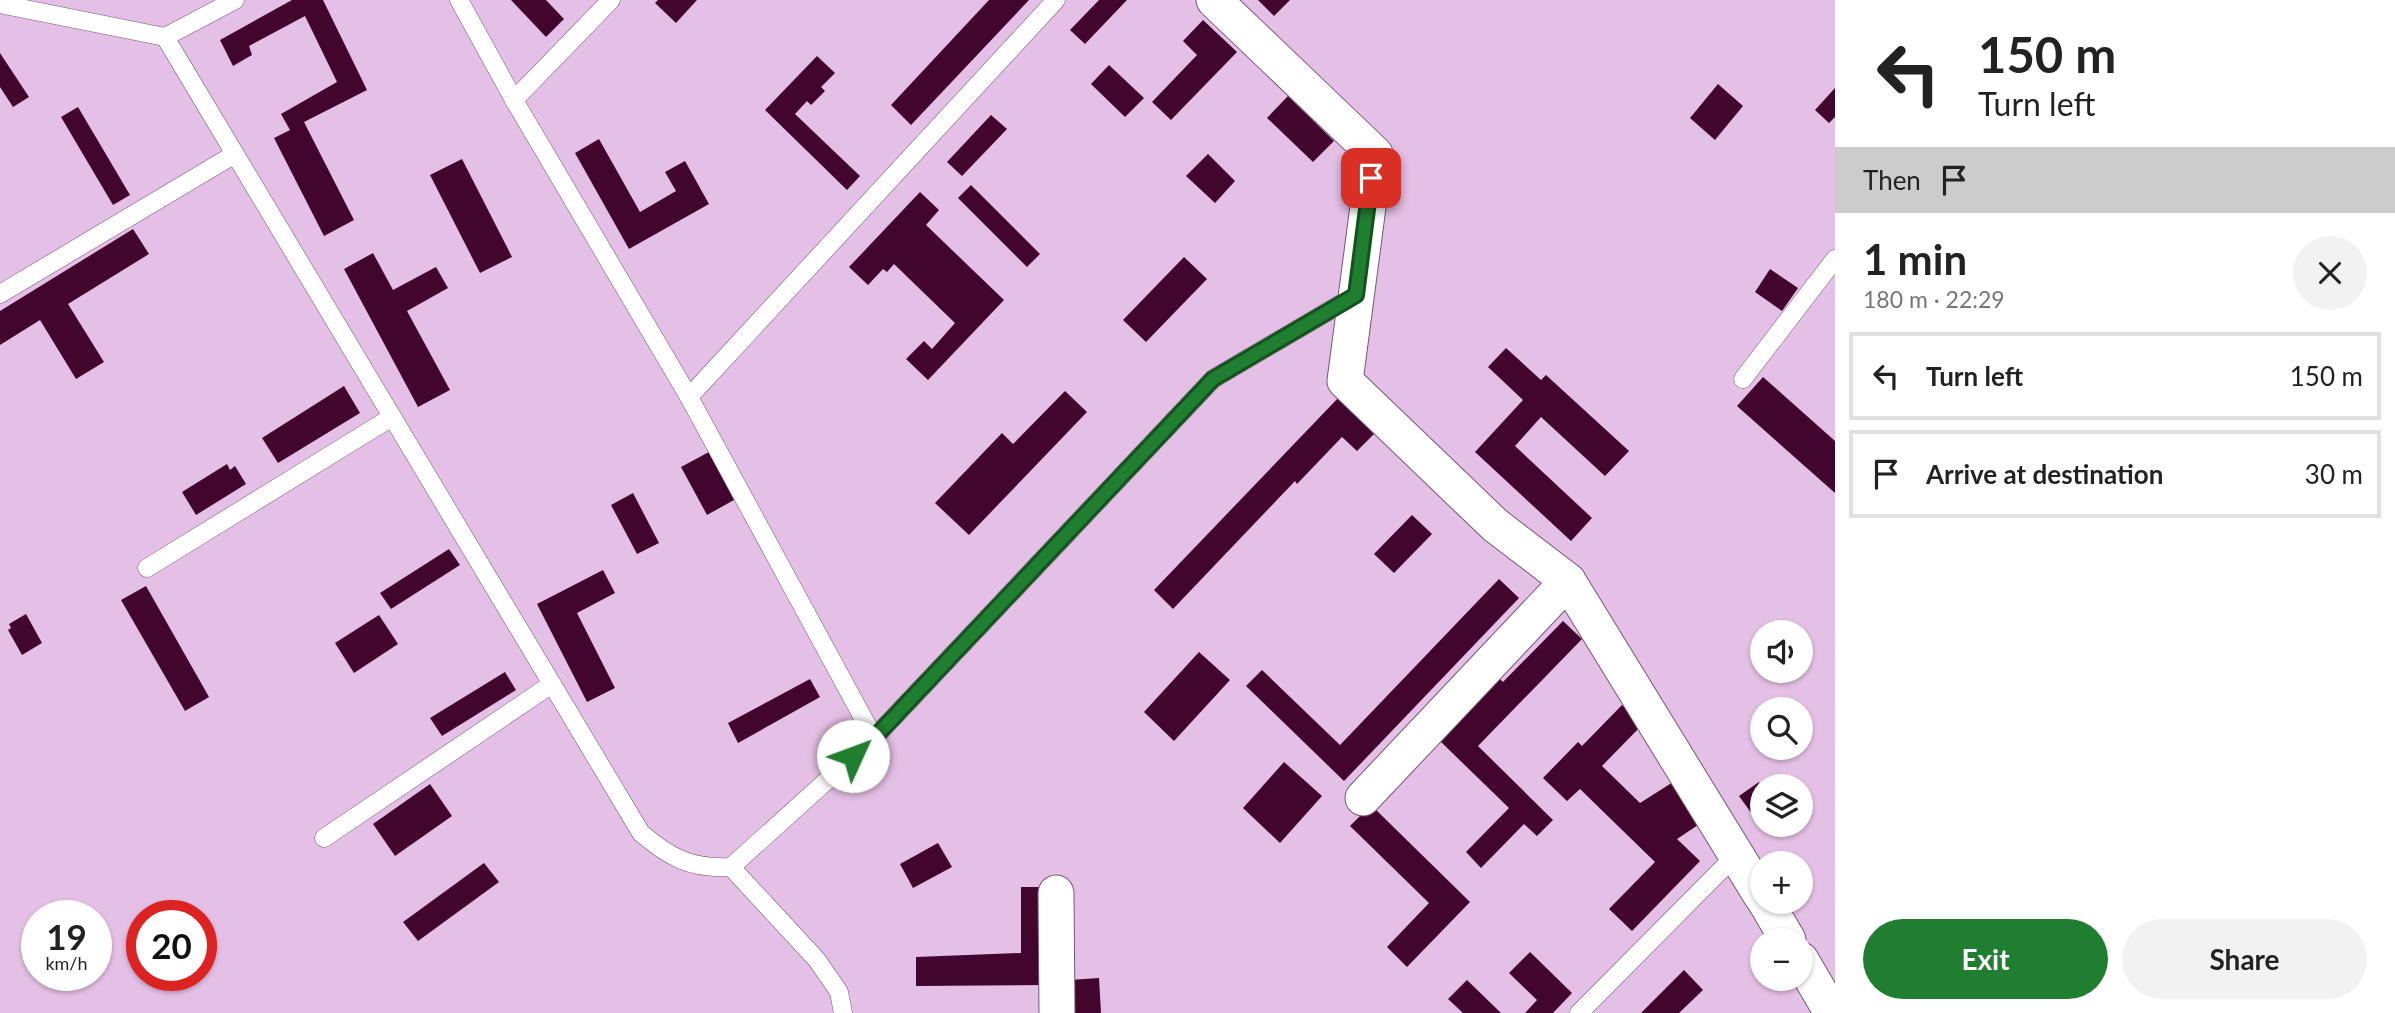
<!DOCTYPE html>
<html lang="en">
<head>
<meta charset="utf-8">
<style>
  body { margin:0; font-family:Lato,sans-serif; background:#f2f2f2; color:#222; height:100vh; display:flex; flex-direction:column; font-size:26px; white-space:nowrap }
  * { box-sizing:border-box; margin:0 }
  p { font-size:23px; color:#767676 }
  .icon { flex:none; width:38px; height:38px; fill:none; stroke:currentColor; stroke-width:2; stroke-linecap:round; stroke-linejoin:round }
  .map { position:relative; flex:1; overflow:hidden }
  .panel { display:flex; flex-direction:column; background:#fff; width:560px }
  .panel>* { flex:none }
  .top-card { background:#fff; color:#222; overflow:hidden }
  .buttons { position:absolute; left:1750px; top:620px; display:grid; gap:14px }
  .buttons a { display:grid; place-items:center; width:63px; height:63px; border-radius:50%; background:#fff; box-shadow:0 2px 5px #0004; font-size:35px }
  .speed { position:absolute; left:21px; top:900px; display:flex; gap:14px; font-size:35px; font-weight:700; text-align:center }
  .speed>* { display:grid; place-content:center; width:91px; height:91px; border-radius:50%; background:#fff; box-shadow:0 2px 5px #0004; line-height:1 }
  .speed small { font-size:18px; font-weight:400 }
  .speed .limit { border:10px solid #d22; background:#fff; color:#111 }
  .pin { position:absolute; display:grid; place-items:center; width:60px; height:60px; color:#fff; margin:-30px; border-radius:14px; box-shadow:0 4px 10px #0006 }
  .me { position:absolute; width:77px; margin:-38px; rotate:47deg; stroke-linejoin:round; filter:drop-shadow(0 0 5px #0008) }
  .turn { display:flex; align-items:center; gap:24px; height:147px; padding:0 28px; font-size:32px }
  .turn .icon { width:91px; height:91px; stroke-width:2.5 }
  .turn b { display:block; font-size:49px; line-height:60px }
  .then { display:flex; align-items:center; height:66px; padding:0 28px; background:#0003; gap:14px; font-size:26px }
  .round { display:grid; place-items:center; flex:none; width:74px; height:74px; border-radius:37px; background:#f2f2f2 }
  .overview { display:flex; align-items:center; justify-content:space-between; height:119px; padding:0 28px }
  h1 { font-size:42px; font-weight:700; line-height:52px }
  .cta { display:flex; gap:14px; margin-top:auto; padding:14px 28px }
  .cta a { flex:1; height:80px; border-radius:42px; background:#1f7e2f; color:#fff; font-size:28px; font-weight:700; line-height:80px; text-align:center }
  .cta a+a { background:#f2f2f2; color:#222 }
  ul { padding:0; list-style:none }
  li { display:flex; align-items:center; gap:21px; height:88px; margin:0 14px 10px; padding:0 14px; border:4px solid #e0e0e0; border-radius:0px }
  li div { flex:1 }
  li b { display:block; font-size:26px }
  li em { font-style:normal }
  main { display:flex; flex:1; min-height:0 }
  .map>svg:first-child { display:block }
</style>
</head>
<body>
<main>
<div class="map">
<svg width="1835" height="1013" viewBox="0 0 1835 1013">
  <rect width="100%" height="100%" fill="#e5c0e6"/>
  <g fill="#42052d">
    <polygon points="292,0 323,0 367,90 304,122 354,220 324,236 274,138 290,130 281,114 337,82 305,16 249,46 252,55 233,66 220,40"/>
    <polygon points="511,0 546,0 564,19 546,37"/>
    <polygon points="658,0 697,0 676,23 655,3"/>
    <polygon points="989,0 1029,0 911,125 891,105"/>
    <polygon points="1099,0 1127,0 1085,44 1070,30"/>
    <polygon points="1258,0 1290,0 1274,16"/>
    <polygon points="1203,20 1237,52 1171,120 1152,102 1197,55 1183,41"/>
    <polygon points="0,53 29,97 13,107 0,87"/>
    <polygon points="817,56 835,73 821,87 825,91 811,105 807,101 795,114 860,176 847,190 765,110"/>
    <polygon points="1109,65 1144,98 1125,117 1091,84"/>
    <polygon points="1718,84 1743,106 1715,140 1690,118"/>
    <polygon points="1835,88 1835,117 1829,123 1815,110"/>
    <polygon points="1288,96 1334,141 1313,162 1267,118"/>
    <polygon points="78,107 130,195 113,205 61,117"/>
    <polygon points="991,115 1007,129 962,176 947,162"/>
    <polygon points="599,139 640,212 676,191 665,172 685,161 709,204 629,249 575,153"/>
    <polygon points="1208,154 1235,181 1215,203 1186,176"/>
    <polygon points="462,159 512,257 480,273 430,175"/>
    <polygon points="971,185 1040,254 1027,267 958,198"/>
    <polygon points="920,192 939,210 926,225 1004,300 928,380 906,359 924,341 932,349 955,323 894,264 887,272 883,269 868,285 849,267"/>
    <polygon points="133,229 149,254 68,304 104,362 76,379 40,320 0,345 0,311"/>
    <polygon points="373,253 393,290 436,267 448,288 407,311 450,390 418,407 344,269"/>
    <polygon points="1184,257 1207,279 1146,342 1123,320"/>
    <polygon points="1770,269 1798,288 1782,311 1755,292"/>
    <polygon points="1506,348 1541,380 1546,375 1629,451 1605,476 1541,417 1515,446 1592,518 1571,541 1475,452 1523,400 1488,367"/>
    <polygon points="1763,377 1835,441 1835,493 1737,406"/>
    <polygon points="344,386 360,413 278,463 262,438"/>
    <polygon points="1065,391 1087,412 969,535 935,503 1002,433 1013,444"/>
    <polygon points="1340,396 1377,431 1357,451 1342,437 1297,484 1295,481 1173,609 1154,590"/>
    <polygon points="709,452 734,500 707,515 681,467"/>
    <polygon points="227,464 230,470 235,466 246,484 196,515 182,492"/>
    <polygon points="633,493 659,543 637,554 611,505"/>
    <polygon points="1412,515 1432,534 1394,573 1374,554"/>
    <polygon points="449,549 460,565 391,609 380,593"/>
    <polygon points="603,570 615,593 577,613 615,688 587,702 537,604"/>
    <polygon points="1499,579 1519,598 1344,781 1246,686 1262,670 1340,745"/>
    <polygon points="146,586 209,697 185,711 121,600"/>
    <polygon points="26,614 42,643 22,655 8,630 11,628 9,624"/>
    <polygon points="379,615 398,644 354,673 335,643"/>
    <polygon points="1563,621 1582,639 1478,746 1553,820 1537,836 1524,824 1481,868 1466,852 1509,808 1440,741 1500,679 1503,682"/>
    <polygon points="1199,652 1230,680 1174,741 1144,712"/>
    <polygon points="505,672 516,690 442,736 430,718"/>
    <polygon points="810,679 820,697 738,743 728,723"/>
    <polygon points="1622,705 1642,725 1602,766 1640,803 1681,777 1707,819 1677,839 1700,861 1632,931 1609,909 1655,862 1580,789 1567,801 1543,778 1578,742 1582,746"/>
    <polygon points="1284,762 1322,796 1280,843 1243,808"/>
    <polygon points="1759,782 1762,787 1762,807 1752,814 1739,796"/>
    <polygon points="430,784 452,816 395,856 373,824"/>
    <polygon points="1371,805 1470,902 1407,967 1387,947 1429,903 1350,826"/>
    <polygon points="938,843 952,867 913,888 900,864"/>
    <polygon points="484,863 499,882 418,941 403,922"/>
    <polygon points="1021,887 1048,887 1049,985 916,986 916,957 1021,953"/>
    <polygon points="1530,952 1572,993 1553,1013 1525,1013 1537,1000 1509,973"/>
    <polygon points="1684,970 1703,990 1679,1013 1641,1013"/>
    <polygon points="1099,978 1101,1013 1071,1013 1070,980"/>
    <polygon points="1467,980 1501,1013 1463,1013 1448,999"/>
  </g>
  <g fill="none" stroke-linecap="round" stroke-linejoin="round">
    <defs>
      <g id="lane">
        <polyline points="459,0 514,100 689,397 874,738"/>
        <path d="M0,4L165,37L641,833C670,858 691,869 731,867L874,738L1213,379L1356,295"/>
        <polyline points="165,37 235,0"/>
        <polyline points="514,100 611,0"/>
        <polyline points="0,294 235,154"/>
        <polyline points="1743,379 1835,259"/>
        <polyline points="689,397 1056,0"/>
        <polyline points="147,568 392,417"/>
        <polyline points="324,838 552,684"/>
        <polyline points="731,867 817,960 839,992 843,1013"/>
        <polyline points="1579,1013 1736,855"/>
      </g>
      <g id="street">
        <polyline points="1214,0 1375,154 1345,381 1495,525 1568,581 1762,897"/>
        <polyline points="1363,798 1568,581"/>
        <polyline points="1056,893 1057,1013"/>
        <polyline points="1765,901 1788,940"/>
        <polyline points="1801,960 1832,1013"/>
      </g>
    </defs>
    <use href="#lane" stroke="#775678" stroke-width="19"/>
    <use href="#street" stroke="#775678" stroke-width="37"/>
    <use href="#lane" stroke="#fff" stroke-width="18"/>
    <use href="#street" stroke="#fff" stroke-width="35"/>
  </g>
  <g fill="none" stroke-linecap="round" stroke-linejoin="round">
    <defs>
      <polyline id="route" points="853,756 874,738 1213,379 1356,295 1371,178"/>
    </defs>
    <use href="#route" stroke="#14521f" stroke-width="18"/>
    <use href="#route" stroke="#1f7e2f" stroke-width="12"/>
  </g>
</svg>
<div class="buttons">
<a><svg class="icon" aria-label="sound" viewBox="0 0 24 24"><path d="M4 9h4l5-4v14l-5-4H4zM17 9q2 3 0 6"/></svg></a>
<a><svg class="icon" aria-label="search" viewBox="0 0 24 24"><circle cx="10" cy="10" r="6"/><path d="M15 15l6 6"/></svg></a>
<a><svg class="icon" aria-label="layers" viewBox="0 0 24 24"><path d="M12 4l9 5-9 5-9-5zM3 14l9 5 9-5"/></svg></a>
<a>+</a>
<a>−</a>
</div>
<div class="speed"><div>19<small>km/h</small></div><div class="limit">20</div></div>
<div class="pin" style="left:1371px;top:178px;background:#d93025"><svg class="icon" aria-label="arrive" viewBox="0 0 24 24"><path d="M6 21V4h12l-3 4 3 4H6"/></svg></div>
<svg class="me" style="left:853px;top:756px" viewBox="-20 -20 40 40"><circle r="19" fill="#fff"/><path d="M0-13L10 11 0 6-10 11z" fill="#1f7e2f"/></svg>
</div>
<section class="panel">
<div class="top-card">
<div class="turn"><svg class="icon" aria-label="left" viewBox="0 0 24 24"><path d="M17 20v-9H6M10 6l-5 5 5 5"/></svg><div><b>150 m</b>Turn left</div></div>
<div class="then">Then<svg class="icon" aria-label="arrive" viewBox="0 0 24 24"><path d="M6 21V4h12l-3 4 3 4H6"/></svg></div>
</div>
<div class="overview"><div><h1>1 min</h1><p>180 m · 22:29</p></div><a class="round"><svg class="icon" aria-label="close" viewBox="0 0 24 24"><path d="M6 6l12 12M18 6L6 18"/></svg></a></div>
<ul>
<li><svg class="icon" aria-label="left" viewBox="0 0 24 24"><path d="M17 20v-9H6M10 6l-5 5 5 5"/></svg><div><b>Turn left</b></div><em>150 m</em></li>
<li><svg class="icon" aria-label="arrive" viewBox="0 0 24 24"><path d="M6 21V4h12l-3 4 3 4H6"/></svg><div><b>Arrive at destination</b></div><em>30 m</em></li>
</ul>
<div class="cta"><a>Exit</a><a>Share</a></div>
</section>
</main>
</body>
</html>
